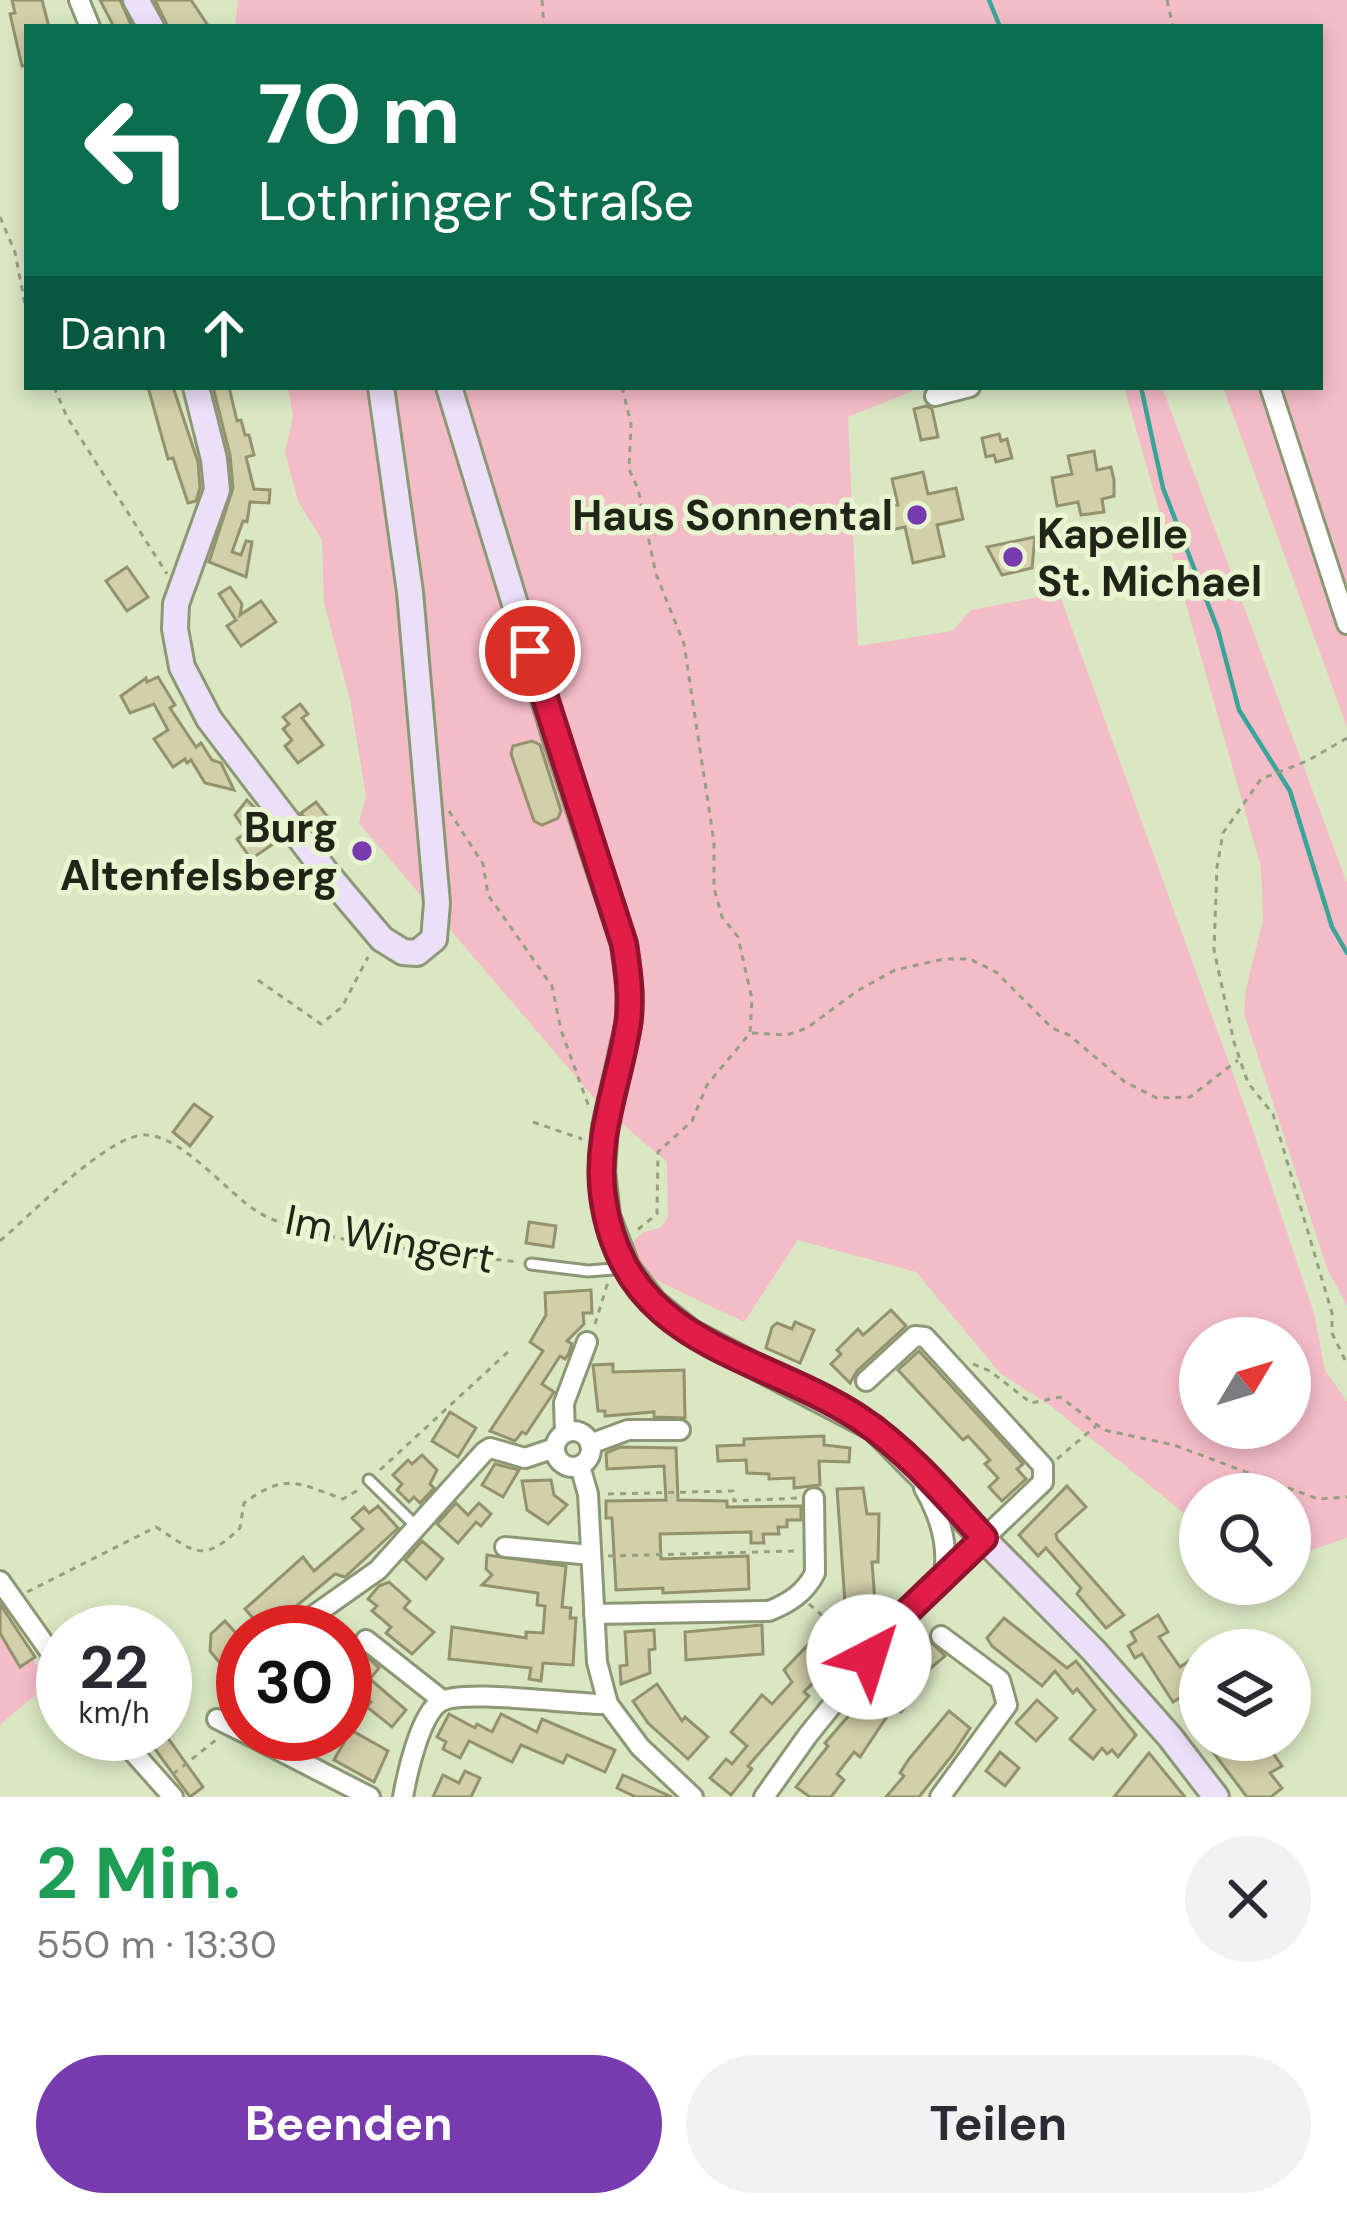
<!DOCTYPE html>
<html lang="de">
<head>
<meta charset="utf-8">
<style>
  body { margin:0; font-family:"DM Sans",sans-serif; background:#f2f2f3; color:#2b2b33; height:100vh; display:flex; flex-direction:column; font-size:45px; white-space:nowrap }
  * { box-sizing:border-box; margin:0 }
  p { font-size:39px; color:#7c7c81 }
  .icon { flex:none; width:66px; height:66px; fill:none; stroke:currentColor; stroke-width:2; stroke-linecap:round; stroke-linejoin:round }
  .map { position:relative; height:1797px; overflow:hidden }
  .side { display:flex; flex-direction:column; background:#fff; flex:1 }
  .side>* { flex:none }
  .guide { position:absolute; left:24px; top:24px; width:1299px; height:366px; border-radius:0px; box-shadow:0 6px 18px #0003; background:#0b6e4f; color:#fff; overflow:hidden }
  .needle { width:78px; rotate:52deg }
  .buttons { position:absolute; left:1179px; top:1317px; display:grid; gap:24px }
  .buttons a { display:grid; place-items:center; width:132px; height:132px; border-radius:50%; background:#fff; box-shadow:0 6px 18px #0003; font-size:60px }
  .speed { position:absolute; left:36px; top:1605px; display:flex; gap:24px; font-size:60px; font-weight:700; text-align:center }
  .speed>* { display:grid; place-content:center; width:156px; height:156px; border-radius:50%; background:#fff; box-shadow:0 6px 18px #0003; line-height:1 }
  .speed small { font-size:30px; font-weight:400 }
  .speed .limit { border:18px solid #d22; background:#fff; color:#111 }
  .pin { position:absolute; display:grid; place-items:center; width:102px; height:102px; color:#fff; margin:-51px; border:6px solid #fff; border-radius:50%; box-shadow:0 3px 12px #0007 }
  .me { position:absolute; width:132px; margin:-66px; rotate:40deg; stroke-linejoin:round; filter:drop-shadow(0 0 9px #0008) }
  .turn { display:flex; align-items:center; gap:42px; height:252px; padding:0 36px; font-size:54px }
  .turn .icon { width:156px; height:156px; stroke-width:2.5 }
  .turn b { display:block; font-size:84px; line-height:102px }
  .then { display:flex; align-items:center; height:114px; padding:0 36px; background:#0003; gap:24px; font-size:45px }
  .round { display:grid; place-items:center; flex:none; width:126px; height:126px; border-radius:63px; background:#f2f2f3 }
  .headline { display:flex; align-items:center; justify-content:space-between; height:204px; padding:0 36px }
  h1 { font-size:72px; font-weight:700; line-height:90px; color:#1e9e55 }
  .button { display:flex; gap:24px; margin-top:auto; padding:24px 36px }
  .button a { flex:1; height:138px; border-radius:72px; background:#783aaf; color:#fff; font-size:48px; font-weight:700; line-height:138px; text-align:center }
  .button a+a { background:#f2f2f3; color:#2b2b33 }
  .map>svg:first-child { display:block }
</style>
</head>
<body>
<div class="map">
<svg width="1347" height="1797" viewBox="0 0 1347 1797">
  <rect width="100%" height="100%" fill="#d9e8c3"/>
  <g fill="#f4bcc7" fill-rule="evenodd">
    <polygon points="238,0 1347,0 1347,727 1223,387 1320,387 1320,27 235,27"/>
    <path d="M288,387H922L848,417L858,646L952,631L971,610L1059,593L1250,1121L1314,1313L1325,1370L1347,1402V1538L1290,1557V1494H1200V1526L1051,1406L1000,1373L916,1272L798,1240L744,1322L656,1280L619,1256L643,1232L660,1228L668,1217L667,1162L600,1105L359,823L366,796L350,700L324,603L322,540L298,501L285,452L293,416ZM1200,1338H1290V1428H1200Z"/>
    <polygon points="1124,387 1162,387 1347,883 1347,1306 1327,1268 1244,1014 1246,989 1263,920 1261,867"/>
    <polygon points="0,1604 48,1684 0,1725"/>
  </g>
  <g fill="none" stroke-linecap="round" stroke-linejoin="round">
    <g stroke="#39a599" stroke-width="4.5">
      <polyline points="989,0 1000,27"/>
      <polyline points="1141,387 1163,488 1218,630 1239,710 1290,791 1332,927 1347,953"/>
    </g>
  </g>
  <g fill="#d2d0a9" stroke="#94916d" stroke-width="3">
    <polygon points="12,0 42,0 49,27 27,27 27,65 22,66 10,14 15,13"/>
    <polygon points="100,0 120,0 132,27 114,27"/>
    <polygon points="155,0 191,0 209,27 168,27"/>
    <polygon points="148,387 173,387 198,462 200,488 196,501 188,503 173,458 168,459"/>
    <polygon points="213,387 229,387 237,421 241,420 245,435 249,435 254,455 246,457 254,489 270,490 269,503 250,502 247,522 243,521 232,552 241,555 246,541 252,542 246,577 209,562 233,488 230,455"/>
    <polygon points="926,406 932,409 938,437 921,440 914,409"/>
    <polygon points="999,434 1001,441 1007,439 1012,458 996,462 994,455 986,457 982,438"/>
    <polygon points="1094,451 1097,470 1111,467 1114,480 1114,496 1102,499 1104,512 1081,515 1078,502 1057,506 1052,478 1072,474 1068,456"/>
    <polygon points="923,472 928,494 956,488 963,519 937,525 944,556 913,563 905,527 877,533 871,510 898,505 892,479"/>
    <polygon points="1035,537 1032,568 1002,575 987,547"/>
    <polygon points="127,567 148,597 127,611 106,581"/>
    <polygon points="230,587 242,604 240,615 261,601 276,622 241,646 227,626 236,620 219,594"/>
    <polygon points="158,677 175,705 170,708 196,747 201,743 212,760 221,763 234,790 205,783 191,760 187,763 185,759 173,767 154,739 168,730 154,704 130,713 121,696 146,678 147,682"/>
    <polygon points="300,704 308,714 302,718 323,745 298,763 285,746 292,740 283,729 289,724 283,717"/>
    <polygon points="532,741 540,745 561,811 558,818 542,825 534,821 511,754 513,746"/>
    <polygon points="247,800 258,811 255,813 273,844 251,859 237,839 247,832 235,815"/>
    <polygon points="316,802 333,824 318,835 301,813"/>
    <polygon points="194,1104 212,1117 190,1146 173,1132"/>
    <polygon points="529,1222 556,1226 553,1247 526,1243"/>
    <polygon points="591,1290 592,1313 583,1313 584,1324 567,1341 572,1344 568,1355 565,1359 560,1356 542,1384 554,1392 526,1434 522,1432 515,1441 490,1431 543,1351 530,1342 546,1315 545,1293"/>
    <polygon points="891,1310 906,1326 857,1371 850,1383 831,1364 841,1354 837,1350 858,1329 863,1335"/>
    <polygon points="795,1322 814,1330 800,1363 766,1348 772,1327 777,1323 792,1329"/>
    <polygon points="919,1351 1023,1464 1017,1469 1026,1479 1002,1501 989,1487 998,1478 985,1464 990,1460 968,1436 963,1440 898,1370"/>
    <polygon points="613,1364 613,1372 684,1370 685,1418 654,1417 654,1412 605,1416 605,1411 598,1411 593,1365"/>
    <polygon points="450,1412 476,1428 458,1457 432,1441"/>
    <polygon points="824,1436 824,1445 850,1448 849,1462 819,1461 820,1485 794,1488 794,1478 769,1479 769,1474 747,1473 746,1460 718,1461 717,1446 744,1445 744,1439"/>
    <polygon points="620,1447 676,1448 678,1500 727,1501 727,1507 801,1506 801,1520 787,1520 787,1527 778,1527 779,1534 763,1534 764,1543 751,1543 751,1532 660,1534 661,1559 748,1556 749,1589 663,1593 663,1588 616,1590 612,1518 606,1518 606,1501 666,1500 664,1466 607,1469 606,1453"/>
    <polygon points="422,1455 437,1470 430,1484 434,1488 420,1503 414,1497 409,1502 397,1490 402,1484 393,1475 408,1460 412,1464"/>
    <polygon points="495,1464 519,1470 503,1497 482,1485"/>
    <polygon points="551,1480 554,1495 567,1505 548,1524 527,1510 522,1481"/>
    <polygon points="1067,1486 1086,1507 1056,1534 1057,1539 1124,1615 1106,1628 1077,1594 1081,1588 1046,1548 1038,1556 1019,1535"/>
    <polygon points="863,1488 867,1514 879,1514 878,1562 872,1562 876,1616 846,1618 837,1489"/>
    <polygon points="456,1503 468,1515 479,1503 491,1514 481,1526 476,1522 458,1543 437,1524"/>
    <polygon points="378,1506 398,1528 345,1577 335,1574 288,1613 277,1632 265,1632 245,1609 303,1557 314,1571 363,1529 352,1518 364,1507 369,1513"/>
    <polygon points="422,1541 443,1559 426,1579 405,1560"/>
    <polygon points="487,1555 566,1566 562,1607 571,1608 570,1618 576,1618 573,1665 543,1663 541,1681 529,1679 531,1668 449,1659 452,1627 526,1638 526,1632 543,1633 545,1606 537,1605 538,1593 482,1585 492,1575 486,1569"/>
    <polygon points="389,1582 410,1601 404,1608 434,1632 412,1654 386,1633 391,1627 372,1611 377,1606 368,1599 379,1586"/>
    <polygon points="0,1604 35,1657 20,1667 0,1633"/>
    <polygon points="1158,1615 1168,1632 1159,1637 1180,1667 1200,1654 1200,1694 1186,1703 1181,1697 1173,1702 1142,1654 1135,1658 1128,1646 1136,1641 1131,1632"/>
    <polygon points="1004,1618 1067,1668 1076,1661 1136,1735 1118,1757 1112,1750 1107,1754 1102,1748 1093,1759 1070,1739 1095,1710 1077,1689 1073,1693 1055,1671 1042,1686 992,1646 987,1638"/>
    <polygon points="225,1621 243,1641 236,1648 242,1654 225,1669 210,1651 211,1634"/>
    <polygon points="762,1625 763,1654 686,1660 685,1632"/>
    <polygon points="825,1627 844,1643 842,1654 804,1692 809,1696 748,1766 752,1769 731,1795 710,1778 726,1759 732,1764 747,1746 731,1732 762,1695 772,1704 792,1682 784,1670"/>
    <polygon points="654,1630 655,1649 649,1650 650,1673 621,1684 620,1666 627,1665 625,1632"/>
    <polygon points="922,1633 945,1656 919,1678 898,1660"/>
    <polygon points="345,1636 379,1668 370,1679 406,1710 392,1727 367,1707 371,1702 345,1680"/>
    <polygon points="908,1679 920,1688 901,1712 892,1709 860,1757 854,1752 837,1774 844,1780 831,1797 810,1797 796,1787 828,1746 825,1743 879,1681 896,1694"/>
    <polygon points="657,1684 682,1721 685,1717 708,1737 688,1759 648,1723 633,1701"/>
    <polygon points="1037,1700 1057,1718 1036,1741 1016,1723"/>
    <polygon points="949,1711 970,1728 953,1754 919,1797 886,1797 904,1776 900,1773 909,1759"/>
    <polygon points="449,1714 475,1728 477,1724 492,1732 501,1714 537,1732 542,1719 615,1750 605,1772 567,1755 563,1763 521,1745 512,1762 469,1741 460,1758 443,1749 446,1742 437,1737"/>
    <polygon points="351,1730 388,1751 374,1782 334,1760"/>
    <polygon points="144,1734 165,1734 203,1787 190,1797"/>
    <polygon points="1204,1740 1264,1740 1282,1766 1270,1773 1282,1788 1271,1797 1247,1797"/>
    <polygon points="1000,1752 1019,1768 1005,1786 986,1771"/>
    <polygon points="1149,1753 1185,1797 1114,1797"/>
    <polygon points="465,1771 480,1778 471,1797 433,1797 443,1775 459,1783"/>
    <polygon points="623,1775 641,1783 672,1797 636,1797 617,1788"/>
  </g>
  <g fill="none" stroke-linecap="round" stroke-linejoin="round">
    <defs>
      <g id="lane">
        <polyline points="531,1264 588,1271 627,1268"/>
        <polyline points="369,1480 417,1527"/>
      </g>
      <g id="street">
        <polyline points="79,0 90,27"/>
        <polyline points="1270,387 1347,624"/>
        <polyline points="935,396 970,387"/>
        <circle cx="573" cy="1449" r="18"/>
        <polyline points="565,1433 564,1403 587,1342"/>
        <polyline points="590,1444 628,1430 680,1430"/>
        <polyline points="580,1466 588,1494 597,1662 608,1704 640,1747 693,1797"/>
        <path d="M924,1488C939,1514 949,1544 944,1575"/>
        <polyline points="505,1547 591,1555"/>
        <polyline points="0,1581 63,1670"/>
        <path d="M594,1614L769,1611C789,1603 805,1593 815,1573L814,1498"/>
        <polyline points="290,1632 378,1570 484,1452 490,1448 525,1458 555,1448"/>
        <polyline points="366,1640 442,1700"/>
        <polyline points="217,1719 243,1732"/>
        <polyline points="117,1734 173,1797"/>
        <polyline points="247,1734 370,1797"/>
        <path d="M403,1797C407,1774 420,1715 440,1702C462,1688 575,1705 608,1704"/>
        <polyline points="764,1797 808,1735 910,1609 1043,1482 1043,1466 925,1337 915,1336 866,1381"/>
        <polyline points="940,1797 1007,1705 1000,1680 941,1636"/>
      </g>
      <g id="secondary">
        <polyline points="136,0 151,27"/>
        <polyline points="196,387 214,459 217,490 176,604 175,629 182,667 209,719 328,875 382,939 403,952 417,953 434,939 437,903 410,592 381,387"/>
        <polyline points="449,387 556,739 624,944 630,993 629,1021 605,1126 602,1171 607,1216 627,1268 654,1303 690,1332 874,1428 1094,1651 1170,1737 1216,1797"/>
      </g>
    </defs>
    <use href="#lane" stroke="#8b9875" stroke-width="15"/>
    <use href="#street" stroke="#8b9875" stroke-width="24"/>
    <use href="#secondary" stroke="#8b9875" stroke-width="30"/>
    <g stroke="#949f82" stroke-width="3" stroke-dasharray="6 6" stroke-linecap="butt">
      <polyline points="542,0 544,27"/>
      <polyline points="1167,0 1173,27"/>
      <polyline points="0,217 15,252 27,315"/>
      <polyline points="54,387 67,417 167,574"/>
      <polyline points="622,387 631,424 629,469 638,489 656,574 684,644 714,842 714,888 722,917 738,937 752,999 750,1033 707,1085 692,1121 658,1152 657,1214 636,1231"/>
      <polyline points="1347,738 1307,761 1261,779 1223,833 1217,867 1214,950 1234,1042 1248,1083 1273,1114 1332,1313 1332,1333 1347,1364"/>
      <polyline points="449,811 483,864 488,895 552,986 561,1030 589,1107"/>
      <polyline points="258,980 321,1024 342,1007 368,957"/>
      <polyline points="752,1033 787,1035 807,1028 857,991 895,970 944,959 970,959 996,972 1052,1028 1069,1035 1125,1082 1157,1098 1190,1097 1238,1060"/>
      <polyline points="533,1122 582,1139"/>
      <path d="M0,1241C30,1216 109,1133 146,1135C183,1136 228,1194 258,1212C312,1244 451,1253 518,1262"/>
      <polyline points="595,1324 608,1282"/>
      <polyline points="973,1364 990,1371 1031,1403 1060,1397 1104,1430 1174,1445 1318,1499 1347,1497"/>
      <polyline points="1057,1459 1096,1426"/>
      <polyline points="380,1470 509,1351"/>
      <polyline points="608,1494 733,1491 734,1501 799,1498"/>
      <polyline points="608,1556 796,1551"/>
      <path d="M27,1592L156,1527C193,1550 201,1566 240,1528L244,1503C287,1472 297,1483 343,1499L360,1489"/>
      <polyline points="809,1604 856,1645"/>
      <polyline points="173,1774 217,1739"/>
    </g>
    <use href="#lane" stroke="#fff" stroke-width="9"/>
    <use href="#street" stroke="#fff" stroke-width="18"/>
    <use href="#secondary" stroke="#ebe0f8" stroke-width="24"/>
  </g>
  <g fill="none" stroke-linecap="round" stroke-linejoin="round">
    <defs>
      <path id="route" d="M530,651L624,944C628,970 632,998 628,1025C619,1082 595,1137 603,1196C623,1346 757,1352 859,1418C906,1449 946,1496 984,1538L910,1609L869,1657"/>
    </defs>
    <use href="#route" stroke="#92132f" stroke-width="30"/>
    <use href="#route" stroke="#e11d48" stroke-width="21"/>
  </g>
  <g fill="#783aaf" stroke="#e7f5d0" stroke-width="4.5">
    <circle cx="917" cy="515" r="12"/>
    <circle cx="1013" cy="557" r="12"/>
    <circle cx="362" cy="851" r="12"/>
  </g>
  <g text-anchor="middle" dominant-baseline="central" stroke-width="10" stroke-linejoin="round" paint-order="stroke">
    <g font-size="42" font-weight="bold" fill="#202517" stroke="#e7f5d0" text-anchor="end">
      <text x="893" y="515">Haus Sonnental</text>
      <text x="1037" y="533" text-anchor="start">Kapelle<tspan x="1037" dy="48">St. Michael</tspan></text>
      <text x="338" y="827">Burg<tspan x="338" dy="48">Altenfelsberg</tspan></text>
    </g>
    <g font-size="42" fill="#202517" stroke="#e7f5d0">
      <text transform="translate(390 1239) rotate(11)">Im Wingert</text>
    </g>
  </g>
</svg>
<div class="buttons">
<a><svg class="needle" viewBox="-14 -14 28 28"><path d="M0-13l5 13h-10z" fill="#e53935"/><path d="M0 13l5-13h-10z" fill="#7c7c81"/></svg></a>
<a><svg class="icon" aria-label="search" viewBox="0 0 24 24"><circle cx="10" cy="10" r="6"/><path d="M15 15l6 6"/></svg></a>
<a><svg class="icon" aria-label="layers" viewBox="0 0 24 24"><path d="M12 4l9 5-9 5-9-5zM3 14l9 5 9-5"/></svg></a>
</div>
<div class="speed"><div>22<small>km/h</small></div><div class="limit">30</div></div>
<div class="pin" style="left:530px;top:651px;background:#d93025"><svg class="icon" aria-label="arrive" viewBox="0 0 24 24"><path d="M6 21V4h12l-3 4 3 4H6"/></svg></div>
<svg class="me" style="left:869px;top:1657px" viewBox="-20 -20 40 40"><circle r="19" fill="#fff"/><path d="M0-13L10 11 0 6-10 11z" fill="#e11d48"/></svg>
<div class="guide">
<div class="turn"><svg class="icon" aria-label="left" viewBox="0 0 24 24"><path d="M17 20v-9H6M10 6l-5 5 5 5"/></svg><div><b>70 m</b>Lothringer Straße</div></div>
<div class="then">Dann<svg class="icon" aria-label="ahead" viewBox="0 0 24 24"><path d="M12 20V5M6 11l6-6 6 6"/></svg></div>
</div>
</div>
<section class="side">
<div class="headline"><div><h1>2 Min.</h1><p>550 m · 13:30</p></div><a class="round"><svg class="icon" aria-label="close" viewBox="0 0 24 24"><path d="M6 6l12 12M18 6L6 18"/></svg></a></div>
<div class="button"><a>Beenden</a><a>Teilen</a></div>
</section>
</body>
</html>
